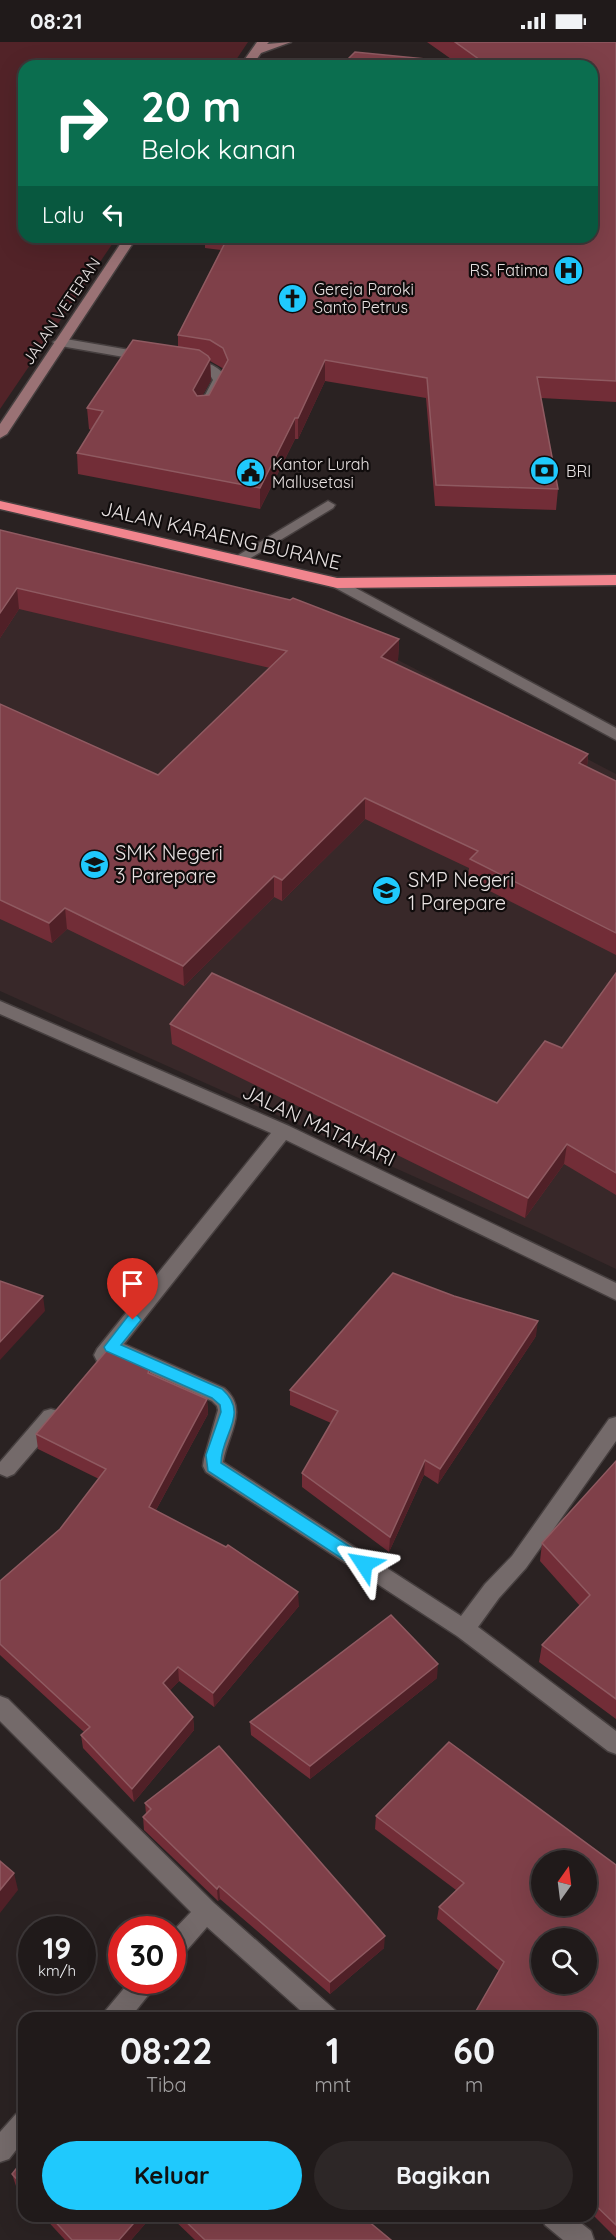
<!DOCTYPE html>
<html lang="id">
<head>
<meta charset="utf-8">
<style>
  body { margin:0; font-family:Quicksand,sans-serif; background:#2d2727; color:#f1f3f6; height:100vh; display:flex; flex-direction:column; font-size:22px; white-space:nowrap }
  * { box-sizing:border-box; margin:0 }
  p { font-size:20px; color:#a2a1a2 }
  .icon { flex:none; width:33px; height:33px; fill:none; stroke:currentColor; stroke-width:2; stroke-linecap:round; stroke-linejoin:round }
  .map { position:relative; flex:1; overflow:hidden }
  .panel { position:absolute; left:18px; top:1970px; width:579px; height:210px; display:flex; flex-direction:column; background:#201a1a; border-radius:18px; box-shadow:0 6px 24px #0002,0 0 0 2px #3d3839 }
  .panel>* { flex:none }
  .top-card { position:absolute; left:18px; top:18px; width:580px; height:183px; border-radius:18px; box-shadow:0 6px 24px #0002,0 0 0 2px #3d3839; background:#0b6e4f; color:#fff; overflow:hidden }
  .needle { width:39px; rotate:14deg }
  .controls { position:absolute; left:531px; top:1808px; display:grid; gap:12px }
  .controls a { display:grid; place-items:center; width:66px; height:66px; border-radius:50%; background:#201a1a; box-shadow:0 6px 24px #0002,0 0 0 2px #3d3839; font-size:30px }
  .speed { position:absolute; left:18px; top:1874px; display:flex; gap:12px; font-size:30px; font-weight:700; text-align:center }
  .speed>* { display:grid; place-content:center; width:78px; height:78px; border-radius:50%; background:#201a1a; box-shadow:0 6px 24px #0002,0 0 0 2px #3d3839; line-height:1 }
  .speed small { font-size:15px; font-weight:400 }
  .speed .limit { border:9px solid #d22; background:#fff; color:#111 }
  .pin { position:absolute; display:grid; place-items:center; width:51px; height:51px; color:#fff; margin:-62px -26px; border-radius:50% 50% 50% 0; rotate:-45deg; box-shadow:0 0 6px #0007 }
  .pin .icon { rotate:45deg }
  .me { position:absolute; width:66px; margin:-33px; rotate:303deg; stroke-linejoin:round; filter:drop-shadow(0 0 4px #0008) }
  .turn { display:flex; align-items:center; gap:21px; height:126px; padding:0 24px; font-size:27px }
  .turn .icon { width:78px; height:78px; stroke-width:2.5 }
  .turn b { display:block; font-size:42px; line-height:51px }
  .then { display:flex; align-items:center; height:57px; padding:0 24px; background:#0003; gap:12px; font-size:22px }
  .eta { display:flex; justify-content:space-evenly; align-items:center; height:102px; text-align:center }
  .eta b { font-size:36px; font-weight:800; line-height:42px }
  .cta { display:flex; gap:12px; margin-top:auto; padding:12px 24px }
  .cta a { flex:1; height:69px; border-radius:36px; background:#1fc9fd; color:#111; font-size:24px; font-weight:800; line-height:69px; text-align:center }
  .cta a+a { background:#2d2727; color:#f1f3f6 }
  .status { display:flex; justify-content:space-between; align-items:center; height:42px; padding:0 30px; background:#201a1a; direction:ltr }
  .status svg { height:16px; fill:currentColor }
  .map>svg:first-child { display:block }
</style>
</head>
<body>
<div class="status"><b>08:21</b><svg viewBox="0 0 49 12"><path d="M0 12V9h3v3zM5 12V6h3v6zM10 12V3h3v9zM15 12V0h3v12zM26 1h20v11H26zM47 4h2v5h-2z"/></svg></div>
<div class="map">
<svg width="616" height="2198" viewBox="0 0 616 2198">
  <rect width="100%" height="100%" fill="#2a2222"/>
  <polygon fill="#382829" points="0,508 293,577 398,618 616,732 616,1227 538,1190 0,949"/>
  <polygon fill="#522328" points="0,0 248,0 232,24 24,24 24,195 117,195 0,367"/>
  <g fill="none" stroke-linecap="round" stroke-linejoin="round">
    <defs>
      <g id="lane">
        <polygon points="60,296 147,311 154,315 147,319 55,303 53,300"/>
        <path d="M186,317C203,320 219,321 227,338L215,360L210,361L203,357L213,338C208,326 193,327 181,324L179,321L181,318Z"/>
        <polygon points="328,459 335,463 333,466 244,520 234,520 232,517"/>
      </g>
      <g id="street">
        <polygon points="337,536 616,686 616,698 332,544 330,541 332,538"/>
        <path d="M0,959L289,1084L616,1241V1258L286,1098L124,1302L224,1346C250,1367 227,1394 223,1420L461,1574L485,1542L512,1514L609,1377L616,1375V1399L526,1526L499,1556L478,1585L616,1689V1712L608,1709L457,1594L206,1430L203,1424L204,1417L218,1368L217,1364L212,1359L114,1315L104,1321L97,1319L94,1313L97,1307L271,1091L0,972Z"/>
        <polygon points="51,1367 58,1369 61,1375 58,1381 14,1432 7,1435 0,1432 0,1420 44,1369"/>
        <polygon points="0,1654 8,1657 214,1861 335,1968 338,1976 309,1976 207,1885 180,1916 172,1919 172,1890 191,1870 0,1679"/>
        <polygon points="131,1938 158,1938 154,1946 130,1976 103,1976 106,1968"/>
        <polygon points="24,2068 24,2098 9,2117 0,2120 0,2090 16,2072"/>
        <polygon points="542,2174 572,2174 591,2189 594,2198 563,2198 545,2183"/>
      </g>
      <g id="secondary">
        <polygon points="257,0 269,0 267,2 291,0 261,11 252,24 240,24"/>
        <polygon points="125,195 137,195 7,392 0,396 0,382"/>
      </g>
      <polygon id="highway" points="0,459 337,536 616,533 616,543 337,546 0,467"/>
    </defs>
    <use href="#lane" stroke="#463f3f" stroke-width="3"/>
    <use href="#street" stroke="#463f3f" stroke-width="3"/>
    <use href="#secondary" stroke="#463f3f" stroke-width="3"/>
    <use href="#highway" stroke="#463f3f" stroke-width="3"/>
    <use href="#lane" fill="#746a6a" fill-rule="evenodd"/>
    <use href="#street" fill="#746a6a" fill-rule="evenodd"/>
    <use href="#secondary" fill="#9a7275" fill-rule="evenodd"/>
    <use href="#highway" fill="#f1858e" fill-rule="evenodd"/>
  </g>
  <g fill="#722d37" fill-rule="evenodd">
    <path d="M427,0H616V360L541,356L558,447L556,468L435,464L426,356L325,339L298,397H295L260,467L78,432L77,411L91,388L89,387L87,366L178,305V293L221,208L205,206V195H592L341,24L454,19ZM210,319L224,327L209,353L202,354L211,338Z"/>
    <polygon points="0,488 399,597 398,618 394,621 588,712 587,725 616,739 616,913 468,838 469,826 365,777 282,859 274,855 184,944 67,887 52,901 0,877 0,662 158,733 270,626 19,567 0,596"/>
    <polygon points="616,931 616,1153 564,1122 525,1176 172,1002 170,982 497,1061 562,1006"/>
    <polygon points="536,1294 438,1442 424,1433 389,1510 302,1445 302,1431 331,1381 290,1363 290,1348"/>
    <polygon points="149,1328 150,1331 207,1357 208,1372 156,1468 299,1564 214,1665 179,1639 170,1648 193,1675 194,1688 134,1760 83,1706 81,1693 84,1690 0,1613 0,1539 60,1487 99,1437 38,1407 36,1392"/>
    <polygon points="616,1419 616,1677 539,1620 542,1603 580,1564 540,1519 542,1501"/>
    <polygon points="437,1636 310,1737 251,1693 250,1680"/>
    <polygon points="145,1761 384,1906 330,1952 220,1857 218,1859 144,1788 143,1775 146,1772"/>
    <polygon points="376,1774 616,1823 616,2196 591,2171 591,1976 499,1929 437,1877 439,1865 456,1848 375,1787"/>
    <polygon points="24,2117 24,2153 16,2144 12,2132"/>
    <polygon points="43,2174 152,2174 131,2198 65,2198"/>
    <polygon points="170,2174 362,2174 391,2198 195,2198"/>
  </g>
  <g fill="#502027">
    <polygon points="210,317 211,338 194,369 193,348"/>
    <polygon points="325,318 325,339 298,397 298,376"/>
    <polygon points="295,376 295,397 260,467 260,446"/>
    <polygon points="17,546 19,567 0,596 0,571"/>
    <polygon points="399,597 398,618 380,636 381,615"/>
    <polygon points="588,712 586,733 579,721"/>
    <polygon points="365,756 365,777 282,859 282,838"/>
    <polygon points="274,834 274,855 184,944 183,924"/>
    <polygon points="65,866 67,887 52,901 49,881"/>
    <polygon points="567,1102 564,1122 525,1176 528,1156"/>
    <polygon points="43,1254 45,1269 0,1318 0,1300"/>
    <polygon points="538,1279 536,1294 438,1442 440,1427"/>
    <polygon points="207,1357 208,1372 150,1479 149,1465"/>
    <polygon points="425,1418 424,1433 389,1510 390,1495"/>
    <polygon points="298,1550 299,1564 214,1665 213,1651"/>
    <polygon points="438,1622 437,1636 310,1737 310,1724"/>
    <polygon points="178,1625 179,1639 165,1654 163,1641"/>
    <polygon points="193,1675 194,1688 134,1760 132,1747"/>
    <polygon points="14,1831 18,1848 0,1871 0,1848"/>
    <polygon points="219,1844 220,1857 218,1859 217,1847"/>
    <polygon points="385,1894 384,1906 330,1952 330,1940"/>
    <polygon points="140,2174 152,2174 131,2198 119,2198"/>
  </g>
  <g fill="#7f4049" stroke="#8f5a61" stroke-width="1.5" fill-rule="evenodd">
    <polygon points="455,0 616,0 616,339 537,335 558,447 436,443 427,336 325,318 298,376 295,376 260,446 77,411 103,369 87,366 133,298 199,308 208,314 210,317 193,348 197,354 209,353 228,318 223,306 210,298 178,293 228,195 592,195 592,24 341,24 355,10 487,23"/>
    <polygon points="0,488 290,558 293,556 399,597 381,615 588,712 579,721 616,739 616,891 470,817 478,809 365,756 282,838 274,834 183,924 65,866 49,881 0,858 0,662 158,733 287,609 17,546 0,571"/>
    <polygon points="212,931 497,1061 545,999 562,1006 616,931 616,1131 567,1102 528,1156 170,982"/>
    <polygon points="393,1231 454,1254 538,1279 440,1427 425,1418 390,1495 302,1431 338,1369 290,1348"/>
    <polygon points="0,1239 43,1254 0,1300"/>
    <polygon points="108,1307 149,1328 148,1331 207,1357 149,1465 226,1505 228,1503 298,1550 213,1651 178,1625 163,1641 193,1675 132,1747 81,1693 90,1685 0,1602 0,1539 60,1487 106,1427 36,1392"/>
    <polygon points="616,1419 616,1657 542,1603 590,1553 542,1501"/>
    <polygon points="391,1573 438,1622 310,1724 250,1680"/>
    <path d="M449,1700L616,1823V2183L591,2159V1976H472L504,1920L439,1865L464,1841L376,1774ZM542,1818H586V1863H542ZM542,1896H586V1941H542Z"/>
    <polygon points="219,1704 385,1894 330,1940 219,1844 217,1847 143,1775 151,1767 145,1761"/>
    <polygon points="0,1819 14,1831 0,1848"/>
    <polygon points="24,2117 24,2145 12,2132"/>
    <polygon points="50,2174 140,2174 119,2198 72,2198"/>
    <polygon points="180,2174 362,2174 391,2198 205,2198"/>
  </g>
  <path fill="#1fc9fd" stroke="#1483a4" stroke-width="1.5" d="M133,1272L138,1274L141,1278L121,1303L222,1347C250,1372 221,1392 221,1421L369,1517L371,1522L369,1527L364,1529L358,1527L208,1429L206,1413L221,1370L220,1363L212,1356L106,1309L104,1305L128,1274Z"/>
  <defs>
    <symbol id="hospital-disc" viewBox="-11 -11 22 22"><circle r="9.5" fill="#1fc9fd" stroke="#100c0c"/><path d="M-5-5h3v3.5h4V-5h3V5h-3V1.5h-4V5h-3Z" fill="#111"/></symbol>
    <symbol id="church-disc" viewBox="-11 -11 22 22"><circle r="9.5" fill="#1fc9fd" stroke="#100c0c"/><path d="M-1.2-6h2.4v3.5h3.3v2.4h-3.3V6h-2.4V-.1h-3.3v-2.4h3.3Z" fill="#111"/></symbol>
    <symbol id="bank-disc" viewBox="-11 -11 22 22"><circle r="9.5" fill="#1fc9fd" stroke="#100c0c"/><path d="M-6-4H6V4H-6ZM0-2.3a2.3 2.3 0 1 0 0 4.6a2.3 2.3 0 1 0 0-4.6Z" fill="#111"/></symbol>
    <symbol id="civic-disc" viewBox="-11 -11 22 22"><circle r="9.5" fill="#1fc9fd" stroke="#100c0c"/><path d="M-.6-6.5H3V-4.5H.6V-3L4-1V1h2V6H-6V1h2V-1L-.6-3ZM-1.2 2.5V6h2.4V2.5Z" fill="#111"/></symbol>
    <symbol id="school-disc" viewBox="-11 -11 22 22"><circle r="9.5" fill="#1fc9fd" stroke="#100c0c"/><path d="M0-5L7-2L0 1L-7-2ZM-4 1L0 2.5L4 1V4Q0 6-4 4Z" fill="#111"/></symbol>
  </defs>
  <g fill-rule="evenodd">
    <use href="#hospital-disc" x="552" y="212" width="33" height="33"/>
    <use href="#church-disc" x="276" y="240" width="33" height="33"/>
    <use href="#bank-disc" x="528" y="412" width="33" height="33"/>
    <use href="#civic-disc" x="234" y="414" width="33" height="33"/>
    <use href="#school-disc" x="78" y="806" width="33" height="33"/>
    <use href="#school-disc" x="370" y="832" width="33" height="33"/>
  </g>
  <g text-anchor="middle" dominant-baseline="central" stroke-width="4.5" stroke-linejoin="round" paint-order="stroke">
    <g font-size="16" fill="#e8e2e2" stroke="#100c0c" text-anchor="start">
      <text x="548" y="228" text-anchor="end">RS. Fatima</text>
      <text x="314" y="247">Gereja Paroki<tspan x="314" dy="18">Santo Petrus</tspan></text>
      <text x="272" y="422">Kantor Lurah<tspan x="272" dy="18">Mallusetasi</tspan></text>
      <text x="566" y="429">BRI</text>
    </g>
    <g font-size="16" fill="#e8e2e2" stroke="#100c0c">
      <text transform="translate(61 269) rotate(-56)">JALAN VETERAN</text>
    </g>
    <g font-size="20" fill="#e8e2e2" stroke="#100c0c">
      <text transform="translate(221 493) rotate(13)">JALAN KARAENG BURANE</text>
      <text transform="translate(319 1083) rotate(25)">JALAN MATAHARI</text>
    </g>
    <g font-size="20" fill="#e8e2e2" stroke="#100c0c" text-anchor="start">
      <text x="115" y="810">SMK Negeri<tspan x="115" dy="23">3 Parepare</tspan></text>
      <text x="408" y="837">SMP Negeri<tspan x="408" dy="23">1 Parepare</tspan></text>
    </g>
  </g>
</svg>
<div class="controls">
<a><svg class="needle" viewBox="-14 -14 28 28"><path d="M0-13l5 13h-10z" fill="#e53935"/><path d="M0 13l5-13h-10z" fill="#a2a1a2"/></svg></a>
<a><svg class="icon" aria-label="search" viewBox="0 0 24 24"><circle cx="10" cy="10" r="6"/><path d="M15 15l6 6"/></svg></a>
</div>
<div class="speed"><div>19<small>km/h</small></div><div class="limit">30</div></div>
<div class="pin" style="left:133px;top:1278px;background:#d93025"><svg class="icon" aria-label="arrive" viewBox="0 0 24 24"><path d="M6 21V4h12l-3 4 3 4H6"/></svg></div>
<svg class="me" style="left:364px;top:1522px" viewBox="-20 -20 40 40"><path d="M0-17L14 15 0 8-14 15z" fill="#1fc9fd" stroke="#fff" stroke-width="4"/></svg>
<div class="top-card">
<div class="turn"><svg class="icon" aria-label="right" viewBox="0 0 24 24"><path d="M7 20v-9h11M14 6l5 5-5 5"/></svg><div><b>20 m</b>Belok kanan</div></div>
<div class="then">Lalu<svg class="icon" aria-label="left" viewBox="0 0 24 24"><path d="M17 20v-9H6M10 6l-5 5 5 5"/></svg></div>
</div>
<section class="panel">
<div class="eta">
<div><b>08:22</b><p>Tiba</p></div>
<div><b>1</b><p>mnt</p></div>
<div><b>60</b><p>m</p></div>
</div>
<div class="cta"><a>Keluar</a><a>Bagikan</a></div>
</section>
</div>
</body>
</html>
